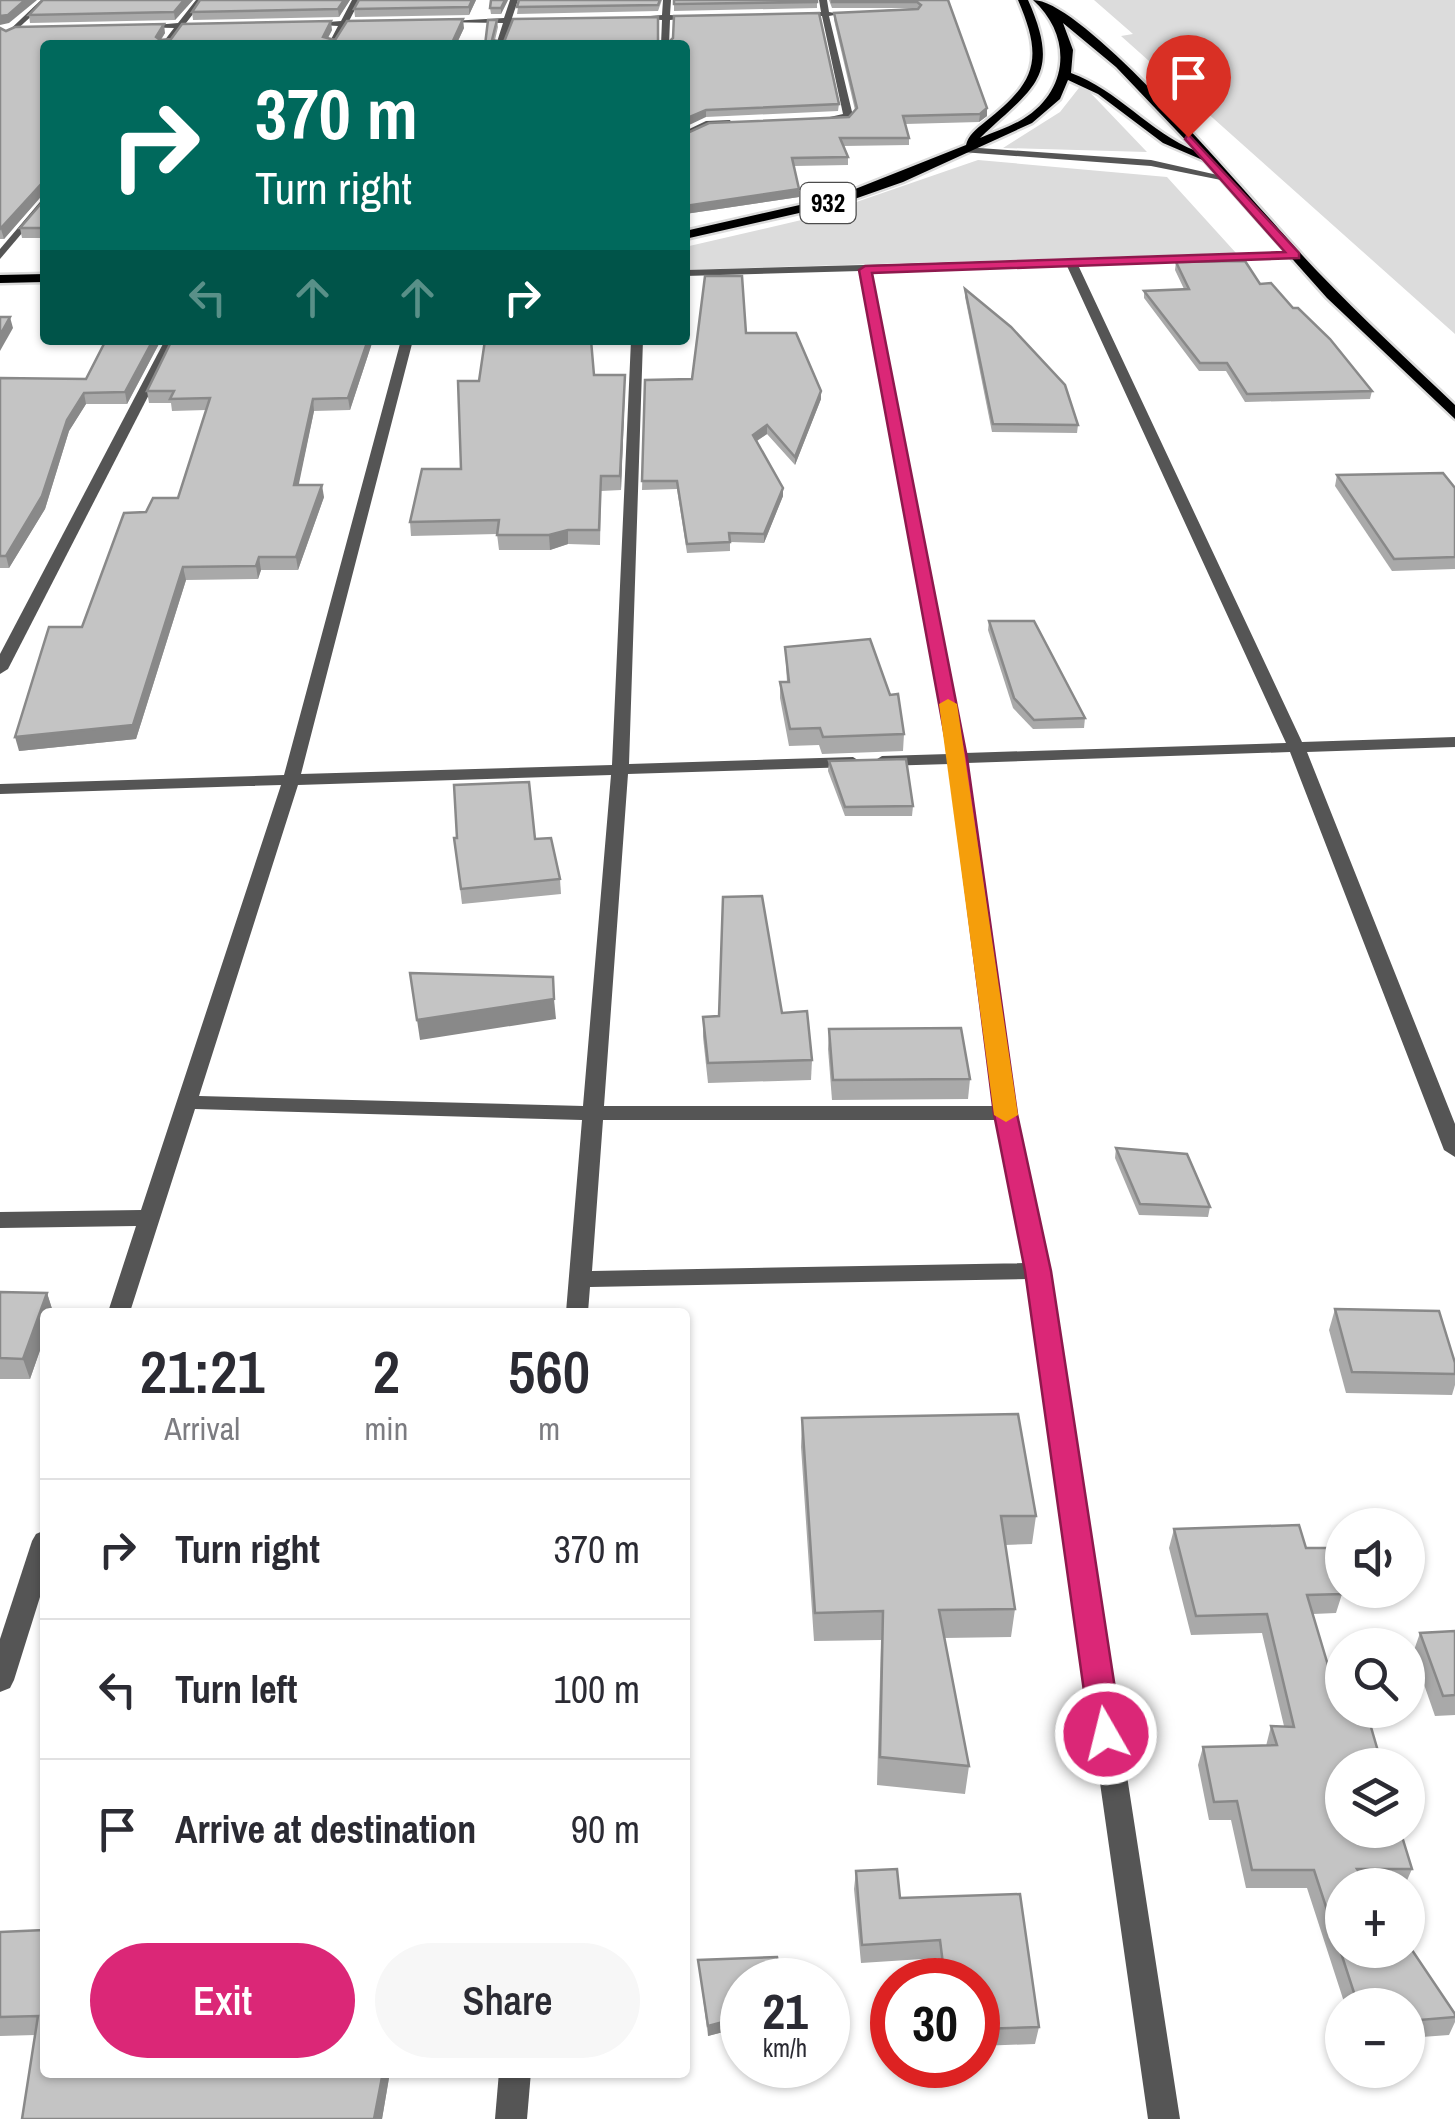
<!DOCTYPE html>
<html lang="en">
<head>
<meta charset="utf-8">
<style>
  body { margin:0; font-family:"Archivo Narrow",sans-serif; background:#f7f7f7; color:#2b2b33; height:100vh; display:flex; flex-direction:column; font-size:38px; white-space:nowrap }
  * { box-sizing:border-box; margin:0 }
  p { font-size:32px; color:#7c7c81 }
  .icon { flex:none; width:55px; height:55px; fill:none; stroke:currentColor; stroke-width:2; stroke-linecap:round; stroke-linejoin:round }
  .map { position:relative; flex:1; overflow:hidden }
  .panel { position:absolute; left:40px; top:1308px; width:650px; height:770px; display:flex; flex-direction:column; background:#fff; border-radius:10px; box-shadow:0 2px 8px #0004 }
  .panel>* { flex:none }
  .banner { position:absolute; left:40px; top:40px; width:650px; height:305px; border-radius:10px; box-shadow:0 2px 8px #0004; background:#00695c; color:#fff; overflow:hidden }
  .tools { position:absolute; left:1325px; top:1508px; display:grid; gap:20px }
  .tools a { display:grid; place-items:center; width:100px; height:100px; border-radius:50%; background:#fff; box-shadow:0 2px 8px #0004; font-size:50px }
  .speed { position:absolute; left:720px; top:1958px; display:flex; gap:20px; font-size:50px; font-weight:700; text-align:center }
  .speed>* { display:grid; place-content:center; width:130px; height:130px; border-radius:50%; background:#fff; box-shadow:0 2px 8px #0004; line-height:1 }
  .speed small { font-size:25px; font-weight:400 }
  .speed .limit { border:15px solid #d22; background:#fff; color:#111 }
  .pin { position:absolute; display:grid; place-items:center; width:85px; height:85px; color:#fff; margin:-102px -42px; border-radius:50% 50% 50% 0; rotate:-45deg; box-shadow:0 0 10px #0007 }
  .pin .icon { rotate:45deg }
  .me { position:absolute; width:110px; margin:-55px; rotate:352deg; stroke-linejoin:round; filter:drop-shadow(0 0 8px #0008) }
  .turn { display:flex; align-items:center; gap:35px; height:210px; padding:0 50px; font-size:45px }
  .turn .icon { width:130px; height:130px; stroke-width:2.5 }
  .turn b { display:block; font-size:70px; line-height:85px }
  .lanes { display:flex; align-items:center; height:95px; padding:0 50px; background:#0003; justify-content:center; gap:50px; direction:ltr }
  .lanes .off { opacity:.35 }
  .eta { display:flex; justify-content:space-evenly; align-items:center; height:170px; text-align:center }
  .eta b { font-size:60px; font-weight:600; line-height:70px }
  .primary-button { display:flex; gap:20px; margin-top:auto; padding:20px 50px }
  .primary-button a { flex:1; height:115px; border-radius:60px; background:#db2777; color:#fff; font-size:40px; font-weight:600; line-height:115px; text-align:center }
  .primary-button a+a { background:#f7f7f7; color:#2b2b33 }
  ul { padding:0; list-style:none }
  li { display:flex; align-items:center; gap:30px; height:140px; padding:0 50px; border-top:2px solid #e1e1e2 }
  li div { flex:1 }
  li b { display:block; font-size:38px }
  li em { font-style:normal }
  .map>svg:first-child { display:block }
</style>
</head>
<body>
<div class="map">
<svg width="1455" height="2119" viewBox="0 0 1455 2119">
  <rect width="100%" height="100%" fill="#fff"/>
  <g fill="#dcdcdc">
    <polygon points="1094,0 1455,0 1455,334 1121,36 1133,34"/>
    <polygon points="1082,84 1147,152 1003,148 1060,112"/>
    <polygon points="978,160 1167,177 1236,253 685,270 685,247 810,218"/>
  </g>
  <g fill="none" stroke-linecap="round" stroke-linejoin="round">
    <defs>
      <g id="primary">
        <path d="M1018,0H1028C1063,78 1032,88 980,138C994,132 1010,127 1023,119C1070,90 1072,35 1033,0C1088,0 1271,224 1318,272C1362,318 1409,361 1455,405V419L1327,298L1205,161L1163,143L1098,94L1068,80L1060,99L1032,123L903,182L843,203L685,239V231L835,197L966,145C968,136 976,129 985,122C1036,82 1044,60 1018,0ZM1063,23L1116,67L1196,151C1149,132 1118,90 1071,73L1073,50Z"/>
        <polygon points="45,274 45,282 0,283 0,275"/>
      </g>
    </defs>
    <use href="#primary" stroke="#dbdbdb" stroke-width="5"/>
    <g fill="#555" fill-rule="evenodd">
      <polygon points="41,0 49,0 0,45 0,39"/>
      <polygon points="196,0 204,0 186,23 212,25 182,28 169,45 161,45 174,28 133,27 178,23"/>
      <polygon points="352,0 360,0 349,21 373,21 376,25 346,26 336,45 328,45 338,26 303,24 341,21"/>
      <polygon points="510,0 518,0 512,18 542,20 511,23 504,45 496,45 503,23 433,22 504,18"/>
      <polygon points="663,0 671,0 670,15 702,17 670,20 669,45 661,45 662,20 628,18 662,15"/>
      <polygon points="819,0 827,0 829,12 840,14 829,16 853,116 824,124 821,119 843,114 822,16 788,15 821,12"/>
      <polygon points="730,120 733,125 708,127 685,138 685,131 706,121"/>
      <polygon points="965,147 1151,160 1231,178 1226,181 1151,166 962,152"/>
      <polygon points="45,196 45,206 0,259 0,249"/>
      <path d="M1295,253L1300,256L1299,258L1078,265L1302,742L1455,737V747L1307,752L1455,1124V1157L1444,1150L1290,752L967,763L1016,1113L1049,1271L1180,2119H1148L1028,1279L590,1287L588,1312H566L582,1120L195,1109L130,1312H108L136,1226L0,1228V1212L141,1210L281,785L0,794V784L284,775L401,340H413L301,774L612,765L631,340H643L629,764L853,757L861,762L853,767L628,774L604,1106H995L950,764L882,766L874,761L882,756L949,754L860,271L685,276V270ZM1067,266L1286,743L965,753L871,271ZM611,775L583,1106L199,1096L298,785ZM603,1120H997L1025,1263L592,1271Z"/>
      <polygon points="165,340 177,340 8,669 0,674 0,654"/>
      <polygon points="45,1530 45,1581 14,1680 10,1688 0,1692 0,1639 32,1541 36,1534"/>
      <polygon points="499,2072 531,2072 527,2119 495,2119"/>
    </g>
    <use href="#primary" fill="#000" fill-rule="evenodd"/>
  </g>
  <g fill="#a9a9a9">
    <polygon points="43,0 193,0 175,20 30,23 29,15"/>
    <polygon points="350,0 339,17 193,20 192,12"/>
    <polygon points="476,0 469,15 355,17 354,9"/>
    <polygon points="508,0 501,14 491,14 490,8"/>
    <polygon points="519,0 662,0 658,11 517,14"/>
    <polygon points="674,0 817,0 817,8 674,11"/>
    <polygon points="829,0 948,0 987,108 987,116 979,122 905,124 909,138 909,145 843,146 848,157 848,165 794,166 799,189 799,197 685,214 849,117 855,110 834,20 834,13 917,8 832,8"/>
    <polygon points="497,20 498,27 495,40 504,42 658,41 839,104 838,111 706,117 485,45"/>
    <polygon points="0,28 6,31 165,33 161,40 332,30 328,38 335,40 464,28 456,45 45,45 45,192 4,239 0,239"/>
    <polygon points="45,199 45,238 22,238 20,228"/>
    <polygon points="1176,262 1260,284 1372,391 1370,399 1245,402 1226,371 1199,371 1144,298 1144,291 1184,289 1175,270"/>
    <polygon points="965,289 1078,425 1077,433 992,432 965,297"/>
    <polygon points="746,333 821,399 795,465 767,434 757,441 783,496 764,543 730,542 730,551 687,553 677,489 642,490 645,380 692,379"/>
    <polygon points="161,340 127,404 86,404 69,431 45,509 9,568 0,568 0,378 86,379"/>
    <polygon points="172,340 373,340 350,410 314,411 298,485 324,497 298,570 261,570 258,579 186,580 136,739 19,751 82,627 146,512 178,498 206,410 172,411 171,403 149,403 147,391"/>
    <polygon points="594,375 625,375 621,490 601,491 600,545 568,544 550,550 499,550 497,534 411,536 410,522 461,469 479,381"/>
    <polygon points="1337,475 1455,488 1455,569 1392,571 1335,486"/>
    <polygon points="989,621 1085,718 1084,728 1033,729 1013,708 988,630"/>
    <polygon points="785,647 904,734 903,751 822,754 819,745 789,746 780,698 780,682 787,682"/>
    <polygon points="829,761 913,806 912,816 845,816 828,771"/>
    <polygon points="454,838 535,839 560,879 561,894 462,904"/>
    <polygon points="782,1013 812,1060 811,1080 708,1083 703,1037 703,1017"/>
    <polygon points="829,1029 970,1079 968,1099 832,1100 828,1049"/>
    <polygon points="1116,1148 1210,1207 1208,1217 1139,1215 1115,1158"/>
    <polygon points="0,1292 47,1293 53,1312 45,1312 45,1336 30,1379 0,1379"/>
    <polygon points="1335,1309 1455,1363 1455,1385 1452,1395 1346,1393 1329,1330"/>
    <polygon points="802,1418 1036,1516 1032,1544 1005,1545 1015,1609 1011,1637 944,1638 969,1766 965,1794 877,1785 881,1640 814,1641 801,1447"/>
    <polygon points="1174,1529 1306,1548 1342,1594 1336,1613 1313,1614 1336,1692 1412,1869 1405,1885 1342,1885 1455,2014 1455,2022 1449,2035 1408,2038 1408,2005 1345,2005 1307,1888 1246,1888 1231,1820 1209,1820 1198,1765 1203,1747 1266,1746 1271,1726 1284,1726 1262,1633 1191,1635 1169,1548"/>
    <polygon points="1455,1631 1455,1715 1435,1716 1413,1653 1420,1633"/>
    <polygon points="856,1871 900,1898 1039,2027 1035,2044 978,2046 978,1980 941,1980 938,1958 861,1963 854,1889"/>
    <polygon points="44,1930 45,2072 390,2072 382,2119 22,2119 35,2035 0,2036 0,1932"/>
    <polygon points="698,1960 742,1980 742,2027 708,2036"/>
  </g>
  <g fill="#898989">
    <polygon points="25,0 37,0 9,23 0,25 0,16"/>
    <polygon points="184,0 193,0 175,20 174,12"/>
    <polygon points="344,0 350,0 339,17 338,9"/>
    <polygon points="472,0 476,0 469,15 469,7"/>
    <polygon points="505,0 508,0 501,14 501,8"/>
    <polygon points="463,19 464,28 456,45 451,45"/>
    <polygon points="331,21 332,30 324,45 323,37"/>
    <polygon points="164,24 165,33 157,45 156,37"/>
    <polygon points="987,108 987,116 979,122 980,114"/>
    <polygon points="706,110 706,117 685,127 685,119"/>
    <polygon points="43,182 45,192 4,239 1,229"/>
    <polygon points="799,189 799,197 685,214 685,206"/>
    <polygon points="10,317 13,328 0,351 0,335"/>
    <polygon points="153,340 161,340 127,404 125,392"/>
    <polygon points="368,340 373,340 350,410 348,398"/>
    <polygon points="625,375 625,388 621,490 620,476"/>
    <polygon points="821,391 821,399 795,465 795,457"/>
    <polygon points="84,393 86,404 69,431 45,509 9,568 6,556 67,420"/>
    <polygon points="313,399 314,411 296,498 294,485"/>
    <polygon points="767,425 767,434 753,443 753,435"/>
    <polygon points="322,485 324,497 298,570 296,557"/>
    <polygon points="783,488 783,496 764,543 764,534"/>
    <polygon points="568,530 568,544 550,550 549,535"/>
    <polygon points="259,557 261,570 258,579 256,566"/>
    <polygon points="183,567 186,580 136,739 19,751 15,737"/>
    <polygon points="554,999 556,1019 420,1040 417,1020"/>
    <polygon points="47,1293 53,1312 45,1312 45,1336 30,1379 23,1359"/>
    <polygon points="742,2017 742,2027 708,2036 708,2026"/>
    <polygon points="383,2072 390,2072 382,2119 374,2119"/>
  </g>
  <g fill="#c4c4c4" stroke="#898989" stroke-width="2.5">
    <polygon points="0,0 25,0 8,15 0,16"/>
    <polygon points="43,0 184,0 174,12 29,15"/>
    <polygon points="200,0 344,0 338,9 192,12"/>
    <polygon points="359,0 472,0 469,7 354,9"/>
    <polygon points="491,0 505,0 501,8 490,8"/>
    <polygon points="519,0 660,0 658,5 517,7"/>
    <polygon points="674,0 817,0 817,2 674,4"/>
    <polygon points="832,0 948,0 987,108 980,114 903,116 909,138 840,138 848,157 792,158 799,189 685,206 685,134 709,123 849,117 857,108 834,13 918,9 921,5 917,2 832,2"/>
    <polygon points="819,13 839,104 706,110 685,119 685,45 485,45 488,20 497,20 492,40 504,42 513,19 658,17 658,41 669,42 673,38 674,16"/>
    <polygon points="463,19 451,45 45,45 45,184 43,182 0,229 0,28 6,31 15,27 164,24 156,37 160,40 171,39 182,24 331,21 323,37 335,40 347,21"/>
    <polygon points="45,199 45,228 20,228"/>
    <polygon points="1245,261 1260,284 1271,283 1293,308 1298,308 1330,339 1372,391 1247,394 1227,363 1200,363 1144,291 1189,289 1176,262"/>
    <polygon points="705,276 742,276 746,333 796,333 821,391 795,457 767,425 753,435 783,488 764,534 729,533 730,542 687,544 677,481 642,481 645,380 692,379"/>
    <polygon points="965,289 1011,327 1065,385 1078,425 993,424"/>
    <polygon points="0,317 10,317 0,335"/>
    <polygon points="106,340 153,340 125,392 84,393 67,420 42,496 6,556 0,556 0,378 86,379"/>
    <polygon points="172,340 368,340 348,398 313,399 294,485 322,485 296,557 259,557 256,566 183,567 133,725 15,737 49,627 82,627 124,513 146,512 153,498 178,498 210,398 170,399 174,391 147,391"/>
    <polygon points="485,340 591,340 594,375 625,375 620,476 601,476 599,530 568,530 549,535 497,535 499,520 410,522 422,469 461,469 458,381 479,381"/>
    <polygon points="1443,473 1455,488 1455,557 1394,559 1337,475"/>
    <polygon points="989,621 1034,621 1085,718 1034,720 1014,698"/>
    <polygon points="870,639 890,695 898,694 904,734 823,737 820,728 790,729 780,682 789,682 785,647"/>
    <polygon points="906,759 913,806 845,807 829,761"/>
    <polygon points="529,782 535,839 551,838 560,879 461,889 454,838 457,838 454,785"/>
    <polygon points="762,896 782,1013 807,1011 812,1060 708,1063 703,1017 719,1016 723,897"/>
    <polygon points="410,973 553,977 554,999 417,1020"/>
    <polygon points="961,1028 970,1079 833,1080 829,1029"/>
    <polygon points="1116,1148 1187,1154 1210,1207 1140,1204"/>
    <polygon points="0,1292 47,1293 23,1359 0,1358"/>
    <polygon points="1335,1309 1439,1311 1455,1363 1455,1374 1352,1372"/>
    <polygon points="1018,1414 1036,1516 1001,1516 1015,1609 939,1610 969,1766 880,1757 883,1611 815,1613 802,1418"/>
    <polygon points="1299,1525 1306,1548 1327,1548 1342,1594 1307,1595 1336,1692 1342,1692 1342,1710 1366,1710 1382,1765 1342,1765 1342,1830 1400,1830 1412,1869 1357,1869 1368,1885 1342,1885 1342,1950 1408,1950 1408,1944 1455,2014 1455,2017 1408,2021 1408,2005 1358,2005 1314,1870 1252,1870 1237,1801 1214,1802 1203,1747 1277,1745 1271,1726 1294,1727 1267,1614 1196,1616 1174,1529"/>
    <polygon points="1455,1631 1455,1695 1443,1696 1420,1633"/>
    <polygon points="897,1869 900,1898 1020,1894 1039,2027 978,2029 978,1980 945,1980 940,1940 862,1945 856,1871"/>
    <polygon points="45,1928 45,2072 383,2072 374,2119 22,2119 38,2016 0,2017 0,1932 44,1930"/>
    <polygon points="777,1957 781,1980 742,1980 742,2017 708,2026 698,1960"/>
  </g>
  <polygon fill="#db2777" stroke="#8e194d" stroke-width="2.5" points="1188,134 1299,253 1299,258 872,273 967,758 1017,1114 1051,1271 1122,1734 1117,1745 1106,1749 1095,1745 1090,1734 1025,1271 994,1114 949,758 859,270 865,266 1285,252 1185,139"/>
  <polygon fill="#f59e0b" points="948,699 957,704 1018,1115 1006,1122 994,1115 939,704"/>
  <g text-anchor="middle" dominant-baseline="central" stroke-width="8" stroke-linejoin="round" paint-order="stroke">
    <rect fill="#fff" stroke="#4c4c4c" stroke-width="2.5" x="800.5" y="183" width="55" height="40" rx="8"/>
    <g font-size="25" font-weight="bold" fill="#000">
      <text x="828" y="203">932</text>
    </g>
  </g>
</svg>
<div class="tools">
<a><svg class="icon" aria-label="sound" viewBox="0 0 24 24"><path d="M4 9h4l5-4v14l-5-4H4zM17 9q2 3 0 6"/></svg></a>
<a><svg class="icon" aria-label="search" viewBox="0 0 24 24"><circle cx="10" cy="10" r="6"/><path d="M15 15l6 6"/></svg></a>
<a><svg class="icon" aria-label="layers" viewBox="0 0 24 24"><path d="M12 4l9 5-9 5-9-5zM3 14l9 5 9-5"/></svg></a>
<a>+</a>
<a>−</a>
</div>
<div class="speed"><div>21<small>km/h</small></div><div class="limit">30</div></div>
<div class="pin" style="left:1188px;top:137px;background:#d93025"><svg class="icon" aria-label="arrive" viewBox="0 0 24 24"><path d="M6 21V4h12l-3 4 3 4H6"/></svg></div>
<svg class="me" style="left:1106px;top:1734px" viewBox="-20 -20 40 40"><circle r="17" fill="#db2777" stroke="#fff" stroke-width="3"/><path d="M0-11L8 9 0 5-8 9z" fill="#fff"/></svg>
<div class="banner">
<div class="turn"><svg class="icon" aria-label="right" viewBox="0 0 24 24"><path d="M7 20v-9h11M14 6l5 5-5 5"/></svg><div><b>370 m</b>Turn right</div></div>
<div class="lanes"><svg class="icon off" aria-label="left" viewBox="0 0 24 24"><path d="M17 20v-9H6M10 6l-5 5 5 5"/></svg><svg class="icon off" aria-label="ahead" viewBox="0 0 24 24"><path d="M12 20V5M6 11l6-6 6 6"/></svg><svg class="icon off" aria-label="ahead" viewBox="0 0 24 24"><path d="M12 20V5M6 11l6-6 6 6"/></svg><svg class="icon" aria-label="right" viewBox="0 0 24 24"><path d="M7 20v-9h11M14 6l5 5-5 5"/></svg></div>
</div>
<section class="panel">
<div class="eta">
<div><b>21:21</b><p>Arrival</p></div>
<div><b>2</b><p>min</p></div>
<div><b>560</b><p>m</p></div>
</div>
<ul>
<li><svg class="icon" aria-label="right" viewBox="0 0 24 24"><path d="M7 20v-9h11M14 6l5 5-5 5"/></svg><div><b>Turn right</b></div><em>370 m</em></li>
<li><svg class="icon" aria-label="left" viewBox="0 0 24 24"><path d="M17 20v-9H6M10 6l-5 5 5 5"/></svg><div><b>Turn left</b></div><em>100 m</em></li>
<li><svg class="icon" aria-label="arrive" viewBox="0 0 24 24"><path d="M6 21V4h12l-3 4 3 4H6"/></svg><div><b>Arrive at destination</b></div><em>90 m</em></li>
</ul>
<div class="primary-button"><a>Exit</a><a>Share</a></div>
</section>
</div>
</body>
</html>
